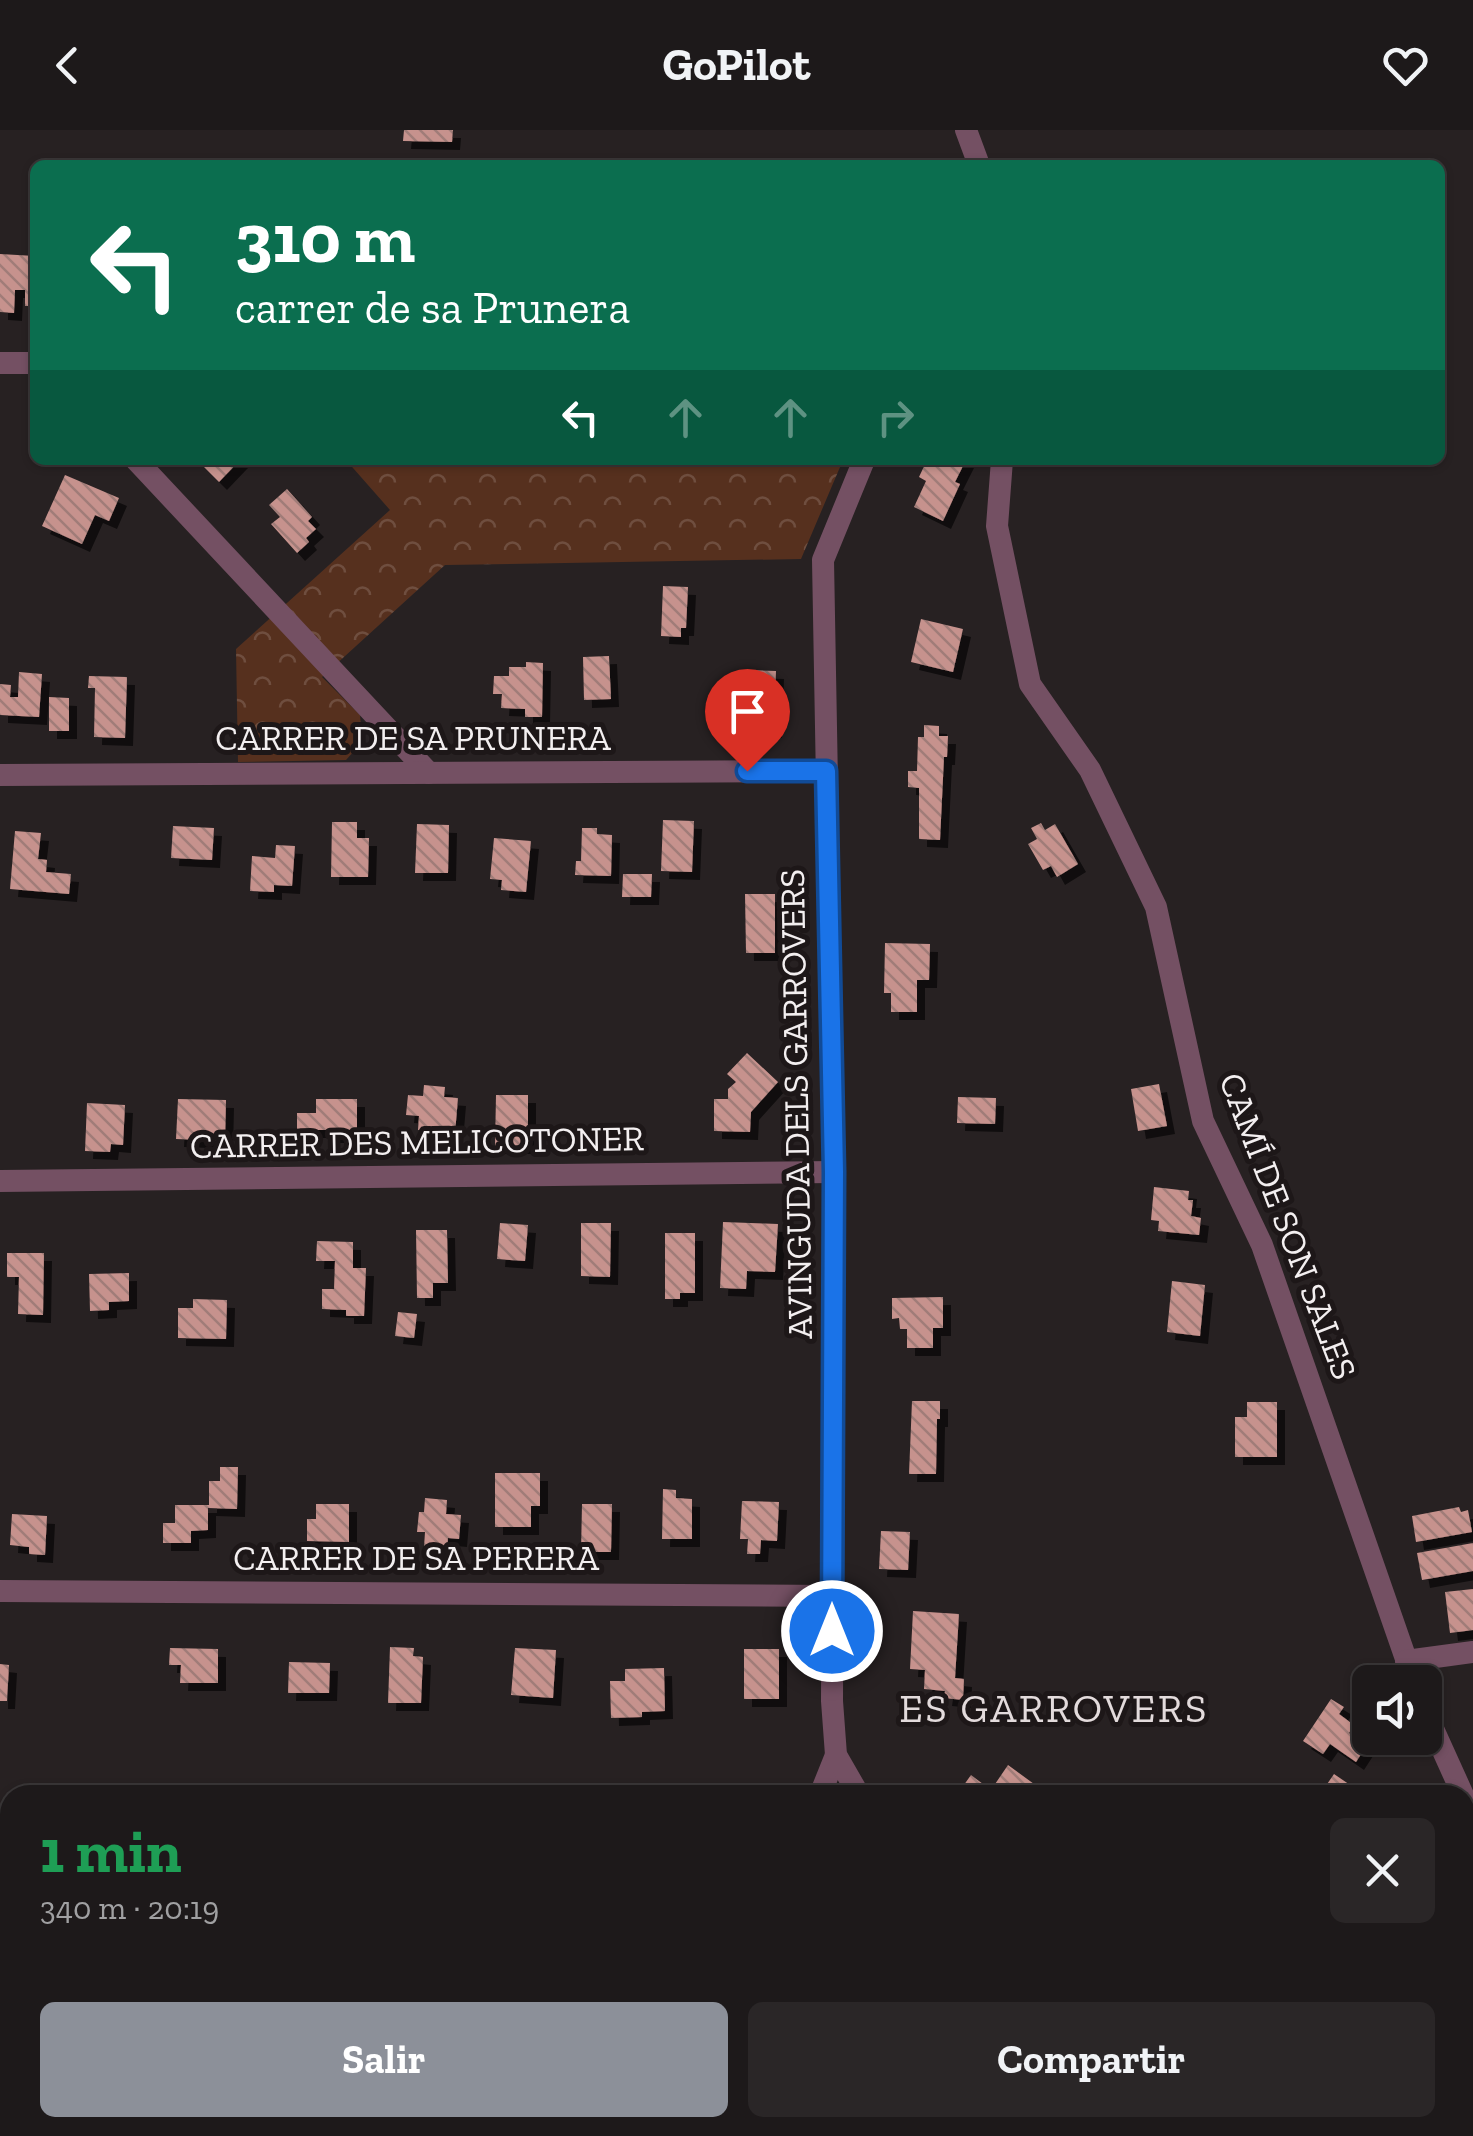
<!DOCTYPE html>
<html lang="es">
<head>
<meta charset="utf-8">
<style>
  body { margin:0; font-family:"Zilla Slab",serif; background:#2a2627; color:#f1f3f6; height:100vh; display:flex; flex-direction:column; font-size:38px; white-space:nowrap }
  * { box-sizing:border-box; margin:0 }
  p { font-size:32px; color:#a0a0a2 }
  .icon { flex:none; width:55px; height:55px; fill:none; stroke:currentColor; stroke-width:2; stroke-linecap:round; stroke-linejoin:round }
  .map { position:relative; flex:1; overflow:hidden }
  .side { position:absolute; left:0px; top:1655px; width:1475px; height:352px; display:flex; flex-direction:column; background:#1d191a; border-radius:30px 30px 0 0; box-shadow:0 2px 8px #0004,0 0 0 2px #3b3839 }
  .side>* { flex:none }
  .guide { position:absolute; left:30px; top:30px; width:1415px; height:305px; border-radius:15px; box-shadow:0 2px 8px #0004,0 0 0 2px #3b3839; background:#0b6e4f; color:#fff; overflow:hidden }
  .controls { position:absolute; left:1352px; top:1535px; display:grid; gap:20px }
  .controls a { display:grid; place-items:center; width:90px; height:90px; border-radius:15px; background:#1d191a; box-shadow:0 2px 8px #0004,0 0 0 2px #3b3839; font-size:50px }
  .pin { position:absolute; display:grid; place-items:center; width:85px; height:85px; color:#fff; margin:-102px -42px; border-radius:50% 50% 50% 0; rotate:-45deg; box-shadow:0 0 10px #0007 }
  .pin .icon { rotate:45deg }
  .me { position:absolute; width:110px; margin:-55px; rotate:0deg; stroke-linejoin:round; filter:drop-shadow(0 0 8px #0008) }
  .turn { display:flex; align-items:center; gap:35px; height:210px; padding:0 40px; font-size:45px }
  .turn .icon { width:130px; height:130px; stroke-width:2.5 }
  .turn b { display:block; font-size:70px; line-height:85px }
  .lanes { display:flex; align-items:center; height:95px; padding:0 40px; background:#0003; justify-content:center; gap:50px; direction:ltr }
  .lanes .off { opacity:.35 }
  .round { display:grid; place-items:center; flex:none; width:105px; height:105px; border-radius:15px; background:#2a2627 }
  .head { display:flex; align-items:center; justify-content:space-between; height:170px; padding:0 40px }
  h1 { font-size:60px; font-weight:800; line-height:75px; color:#1e9e55 }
  .primary-button { display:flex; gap:20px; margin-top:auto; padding:20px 40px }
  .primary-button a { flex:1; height:115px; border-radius:15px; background:#8c9099; color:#fff; font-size:40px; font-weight:800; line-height:115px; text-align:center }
  .primary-button a+a { background:#2a2627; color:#f1f3f6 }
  header { display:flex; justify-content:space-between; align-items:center; height:130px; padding:0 40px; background:#1d191a; font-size:45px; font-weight:800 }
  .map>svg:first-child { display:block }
</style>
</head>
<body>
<header><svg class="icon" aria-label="back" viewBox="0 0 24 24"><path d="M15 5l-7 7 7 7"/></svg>GoPilot<svg class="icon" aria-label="heart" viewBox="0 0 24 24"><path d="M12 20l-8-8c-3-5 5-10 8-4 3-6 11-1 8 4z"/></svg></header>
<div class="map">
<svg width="1473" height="2006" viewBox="0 0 1473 2006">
  <defs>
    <pattern id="park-crowns" width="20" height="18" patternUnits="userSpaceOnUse" patternTransform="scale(2.5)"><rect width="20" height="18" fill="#56301e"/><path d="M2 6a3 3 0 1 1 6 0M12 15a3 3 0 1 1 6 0" fill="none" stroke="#6f4e3f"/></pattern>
    <pattern id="building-back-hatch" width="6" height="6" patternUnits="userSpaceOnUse" patternTransform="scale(2.5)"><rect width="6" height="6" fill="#c6928d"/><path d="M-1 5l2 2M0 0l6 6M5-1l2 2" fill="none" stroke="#a07c78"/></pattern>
    <filter id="shadow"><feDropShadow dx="8" dy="8" stdDeviation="0" flood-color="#0009"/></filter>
  </defs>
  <rect width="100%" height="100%" fill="#272122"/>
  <polygon fill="url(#park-crowns)" points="346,330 843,330 801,429 445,435 322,547 360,585 362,612 346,630 238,632 236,519 390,380"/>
  <g fill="url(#building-back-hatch)" filter="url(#shadow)">
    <polygon points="404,0 453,0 452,12 403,11"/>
    <polygon points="0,124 35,126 35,176 25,176 25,160 15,160 14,183 0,182"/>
    <polygon points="197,330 240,330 219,352"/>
    <polygon points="927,330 966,330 955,352 960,354 943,391 914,377 926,351 919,347"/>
    <polygon points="65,345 119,368 109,391 95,385 82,414 42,396"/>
    <polygon points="287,359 312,387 308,391 316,399 306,408 309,412 297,423 271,394 280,387 269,375"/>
    <polygon points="663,456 688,457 686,498 681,498 681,507 661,506"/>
    <polygon points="921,489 963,499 953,542 911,532"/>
    <polygon points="609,526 611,569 584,570 583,527"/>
    <polygon points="526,532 543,533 542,587 525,587 525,579 501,578 502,564 493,564 494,546 509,546 509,537 526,537"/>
    <polygon points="746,540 776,541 774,600 744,599"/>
    <polygon points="19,542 42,544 39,587 0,585 0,554 11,555 10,567 18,567"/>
    <polygon points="89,546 127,547 125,608 94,607 95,558 88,558"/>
    <polygon points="49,567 69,568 69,601 49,601"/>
    <polygon points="924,595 939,596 939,606 948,606 947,627 944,627 940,710 919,709 919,658 908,657 908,641 917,641 918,607 924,607"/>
    <polygon points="663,690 694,691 692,742 661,741"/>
    <polygon points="332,692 357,692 357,708 369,708 368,747 331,747"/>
    <polygon points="1041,693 1045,700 1055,694 1078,734 1057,747 1051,736 1043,740 1028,714 1037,709 1031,698"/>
    <polygon points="417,694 449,695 448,743 415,743"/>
    <polygon points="173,696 214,698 212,730 171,728"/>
    <polygon points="582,698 597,698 597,704 612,705 611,746 575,745 576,731 581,731"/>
    <polygon points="15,701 41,703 38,729 47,730 46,742 71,744 69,764 10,759"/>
    <polygon points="494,708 531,711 526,762 501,760 502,750 490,749"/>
    <polygon points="276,715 295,716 292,756 274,755 274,762 250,761 252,726 275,728"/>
    <polygon points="623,744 652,744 651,767 622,767"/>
    <polygon points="745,764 775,764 775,823 746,823"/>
    <polygon points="885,813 930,814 929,850 917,850 917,882 891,882 891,863 884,863"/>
    <polygon points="747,923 778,952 751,982 750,1002 714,1001 714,969 728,969 728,959 736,952 727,944"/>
    <polygon points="1159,954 1167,996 1138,1001 1131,959"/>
    <polygon points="424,955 445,957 444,967 458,968 455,1003 418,1000 419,986 406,985 408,965 423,966"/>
    <polygon points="496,965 528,965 528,1016 495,1016"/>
    <polygon points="958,967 996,968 995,994 957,993"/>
    <polygon points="178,969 226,970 225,1011 176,1009"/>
    <polygon points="316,969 357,969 357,1005 328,1005 328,1000 297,1000 297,983 316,983"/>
    <polygon points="87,973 125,975 123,1015 111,1014 110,1022 85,1021"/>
    <polygon points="1154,1057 1189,1061 1188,1070 1193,1070 1191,1086 1201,1088 1199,1105 1158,1101 1159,1091 1151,1090"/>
    <polygon points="723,1092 778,1094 775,1142 747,1141 746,1159 720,1158"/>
    <polygon points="500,1093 528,1095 525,1131 497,1129"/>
    <polygon points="581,1093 611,1093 610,1147 581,1146"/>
    <polygon points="416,1100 447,1100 448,1153 433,1153 433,1168 417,1168"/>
    <polygon points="665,1103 695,1103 695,1163 680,1163 680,1169 665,1169"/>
    <polygon points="317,1111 353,1112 353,1138 366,1138 364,1186 346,1186 346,1180 322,1179 322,1159 334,1159 335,1131 316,1131"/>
    <polygon points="7,1123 44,1123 43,1185 18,1184 19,1147 7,1147"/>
    <polygon points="129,1143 129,1171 109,1172 109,1180 90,1181 89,1144"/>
    <polygon points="1172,1151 1205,1155 1200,1206 1167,1202"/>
    <polygon points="943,1167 943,1198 933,1198 933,1218 907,1218 907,1199 900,1199 899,1188 892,1189 892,1168"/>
    <polygon points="193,1169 227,1170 226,1209 178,1208 178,1178 193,1178"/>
    <polygon points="398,1182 417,1184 414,1208 395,1206"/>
    <polygon points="912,1271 940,1271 940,1289 937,1289 936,1344 909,1344"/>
    <polygon points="1247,1272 1277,1272 1277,1327 1235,1327 1235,1287 1247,1287"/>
    <polygon points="220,1337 238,1337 237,1379 208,1378 208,1400 191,1401 191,1413 163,1413 163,1393 175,1393 175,1375 209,1375 209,1351 220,1351"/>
    <polygon points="495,1343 540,1343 540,1376 531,1376 531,1397 495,1397"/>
    <polygon points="663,1359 676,1360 676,1368 692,1369 692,1409 662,1409"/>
    <polygon points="425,1368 447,1370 446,1384 461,1385 459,1409 448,1408 447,1419 424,1417 425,1402 417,1402 419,1382 424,1382"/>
    <polygon points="742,1371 779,1372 777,1411 761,1410 760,1424 747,1424 748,1409 740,1409"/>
    <polygon points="316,1374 349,1374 349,1412 307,1411 307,1389 316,1389"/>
    <polygon points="582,1374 612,1374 611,1422 581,1422"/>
    <polygon points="1459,1377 1461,1382 1468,1380 1472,1402 1416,1412 1412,1386"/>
    <polygon points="12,1384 47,1386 45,1425 29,1424 29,1417 10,1415"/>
    <polygon points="881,1401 910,1402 908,1440 879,1439"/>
    <polygon points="1473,1413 1473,1441 1422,1450 1417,1423"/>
    <polygon points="1473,1459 1473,1500 1450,1503 1445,1462"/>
    <polygon points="913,1481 959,1484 955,1548 964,1549 963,1570 944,1568 945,1561 924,1559 925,1540 910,1539"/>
    <polygon points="390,1517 414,1518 413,1526 423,1527 421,1573 388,1573"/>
    <polygon points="170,1518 218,1519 218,1553 180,1553 181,1535 169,1535"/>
    <polygon points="515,1518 556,1520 553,1568 511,1565"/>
    <rect x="744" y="1519" width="35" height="50"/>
    <polygon points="289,1532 330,1533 329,1563 288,1563"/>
    <polygon points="0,1534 9,1535 7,1571 0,1571"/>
    <polygon points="664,1538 665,1581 642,1582 642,1587 611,1588 610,1551 625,1551 625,1539"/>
    <polygon points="1331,1569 1344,1577 1339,1584 1354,1595 1349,1603 1367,1615 1356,1632 1330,1614 1323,1624 1303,1611"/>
    <polygon points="1008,1635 1045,1662 1043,1665 970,1665 961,1659 971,1645 991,1660"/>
    <polygon points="1334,1644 1356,1659 1352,1665 1330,1665 1323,1660"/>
    <polygon points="727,1657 753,1659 753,1665 727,1665"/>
    <polygon points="1465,1804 1473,1809 1473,1859 1465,1853"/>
    <polygon points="728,1998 772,1998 772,2006 727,2006"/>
    <polygon points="1438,1998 1450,1998 1463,2006 1432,2006"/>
  </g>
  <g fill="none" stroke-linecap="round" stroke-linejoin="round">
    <g stroke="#745063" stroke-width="22">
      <polyline points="966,0 979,35"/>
      <polyline points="0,233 35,233"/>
      <polyline points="136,330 429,643"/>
      <polyline points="1002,330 997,396 1030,554 1090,640 1156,777 1203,991 1262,1115 1414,1552"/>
      <polyline points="0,645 827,641"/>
      <polyline points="0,1051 834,1042"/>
      <polyline points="0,1461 833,1466"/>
      <polyline points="1406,1531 1473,1522"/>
      <polyline points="1425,1581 1463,1665"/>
      <polyline points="820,1665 836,1625"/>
      <polyline points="859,1665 836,1625 832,1571 834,1042 823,430 864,330"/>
      <polyline points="1268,1998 1279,2006"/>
      <polyline points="815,2006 815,1998"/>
      <polyline points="1240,2006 1240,1998"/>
    </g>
  </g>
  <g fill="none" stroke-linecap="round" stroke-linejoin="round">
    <defs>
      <polyline id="route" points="747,641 826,641 834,1042 832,1501"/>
    </defs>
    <use href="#route" stroke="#114b97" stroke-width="25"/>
    <use href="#route" stroke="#1a73e8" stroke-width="18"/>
  </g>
  <g text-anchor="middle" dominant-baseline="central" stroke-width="10" stroke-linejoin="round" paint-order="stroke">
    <g font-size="35" fill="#f3eff0" stroke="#1d1718">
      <text x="413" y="608">CARRER DE SA PRUNERA</text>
      <text transform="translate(796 974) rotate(-91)">AVINGUDA DELS GARROVERS</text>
      <text transform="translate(417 1012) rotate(-1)">CARRER DES MELICOTONER</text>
      <text transform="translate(1288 1096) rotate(69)">CAMÍ DE SON SALES</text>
      <text x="416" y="1428">CARRER DE SA PERERA</text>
    </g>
    <g font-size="40" letter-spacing="2.5" fill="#e3dbdc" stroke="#1d1718">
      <text x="1054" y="1578">ES GARROVERS</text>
    </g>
  </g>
</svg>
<div class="controls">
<a><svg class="icon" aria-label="sound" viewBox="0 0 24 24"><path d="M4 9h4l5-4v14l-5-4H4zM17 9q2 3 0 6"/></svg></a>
</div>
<div class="pin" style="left:747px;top:641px;background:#d93025"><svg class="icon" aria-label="arrive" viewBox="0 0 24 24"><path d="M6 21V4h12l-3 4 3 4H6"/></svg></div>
<svg class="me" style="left:832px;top:1501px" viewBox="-20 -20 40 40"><circle r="17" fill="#1a73e8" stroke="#fff" stroke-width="3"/><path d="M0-11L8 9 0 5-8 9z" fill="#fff"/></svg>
<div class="guide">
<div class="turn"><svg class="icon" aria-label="left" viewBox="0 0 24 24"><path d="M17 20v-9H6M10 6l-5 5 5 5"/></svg><div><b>310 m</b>carrer de sa Prunera</div></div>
<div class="lanes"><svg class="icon" aria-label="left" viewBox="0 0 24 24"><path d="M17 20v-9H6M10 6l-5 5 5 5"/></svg><svg class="icon off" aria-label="ahead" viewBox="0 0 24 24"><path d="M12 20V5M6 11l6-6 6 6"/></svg><svg class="icon off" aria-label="ahead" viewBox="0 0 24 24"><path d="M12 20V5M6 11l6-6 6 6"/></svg><svg class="icon off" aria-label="right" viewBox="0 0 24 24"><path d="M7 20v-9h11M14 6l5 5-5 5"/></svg></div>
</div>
<section class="side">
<div class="head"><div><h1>1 min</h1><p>340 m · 20:19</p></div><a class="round"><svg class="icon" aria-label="close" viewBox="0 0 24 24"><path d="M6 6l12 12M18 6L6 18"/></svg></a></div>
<div class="primary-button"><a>Salir</a><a>Compartir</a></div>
</section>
</div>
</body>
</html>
